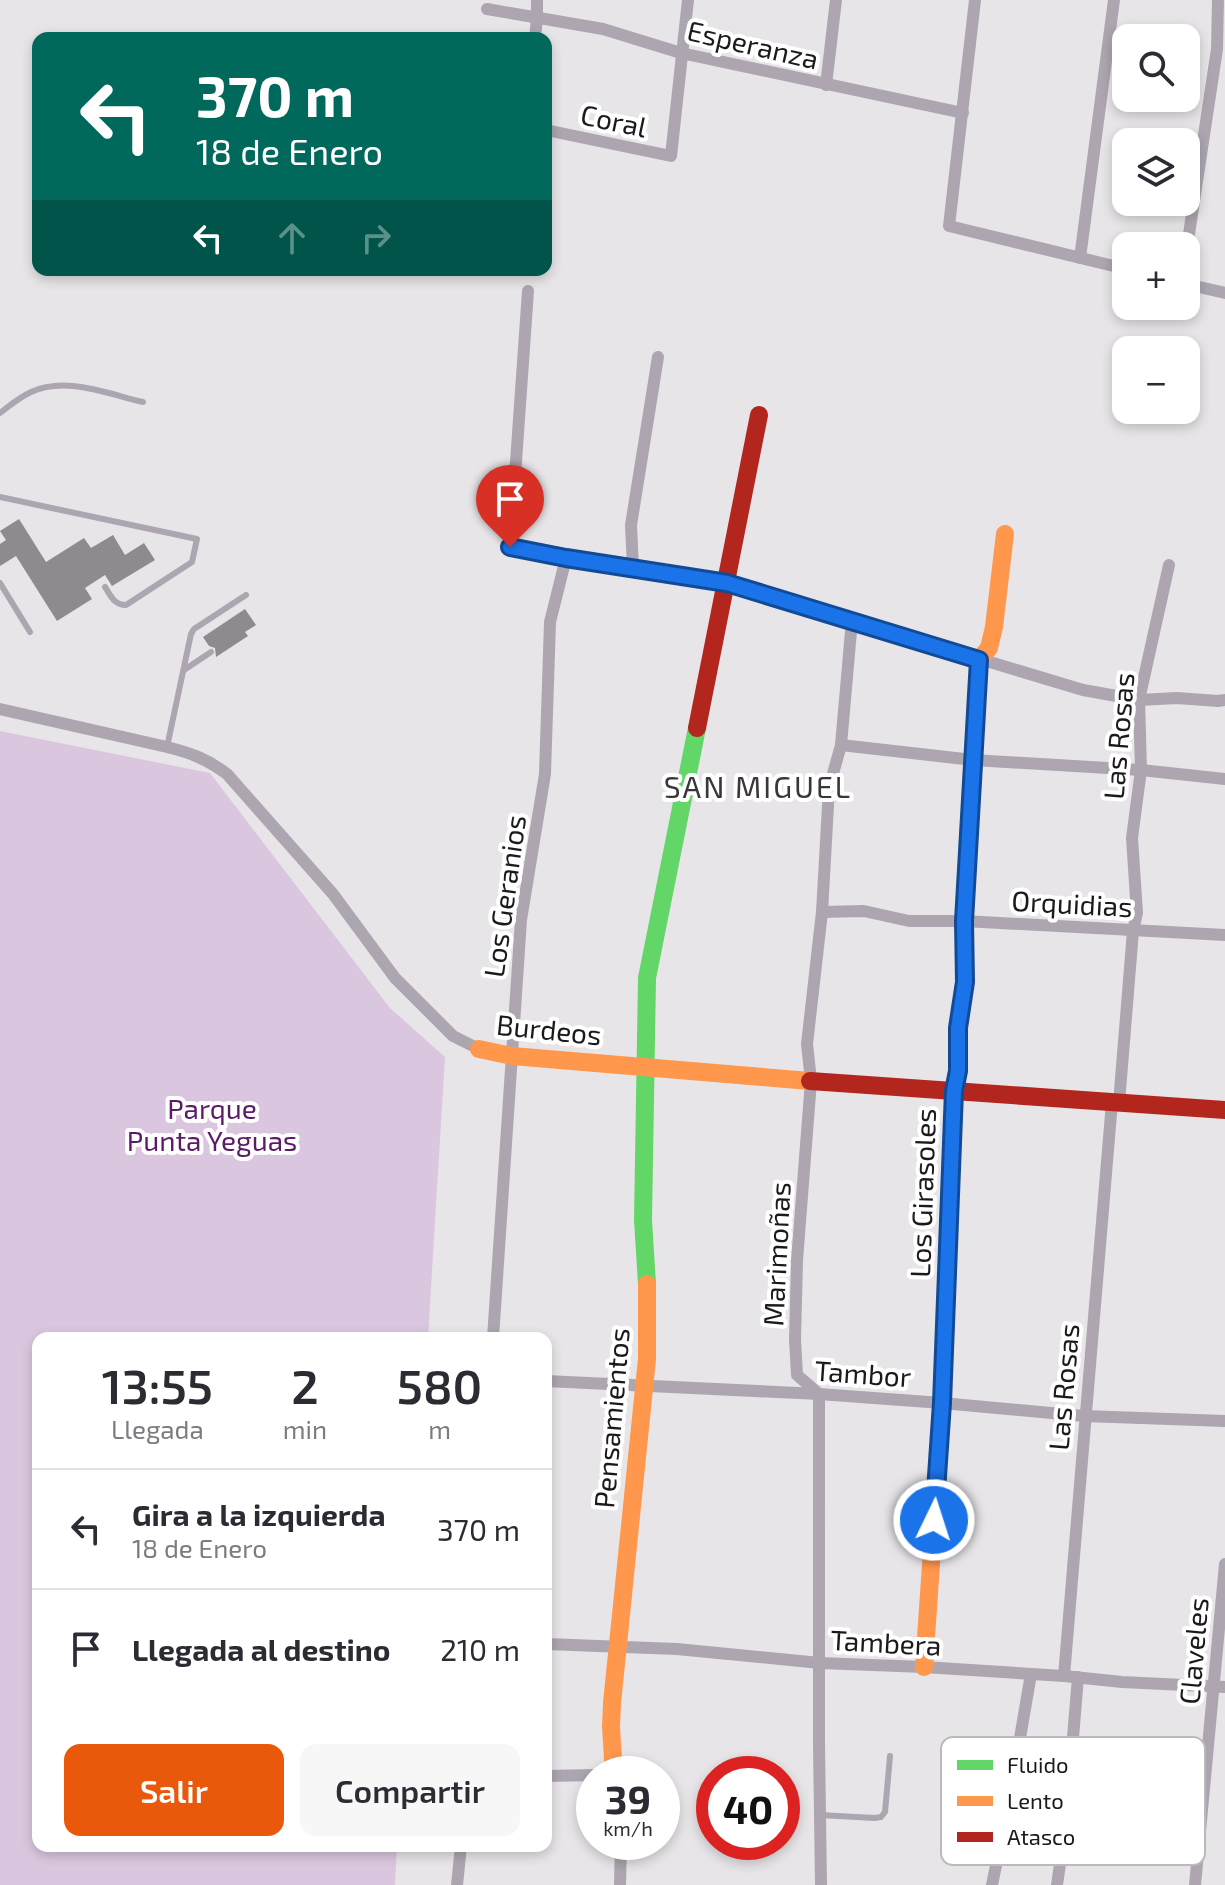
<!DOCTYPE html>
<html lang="es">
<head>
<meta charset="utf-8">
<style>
  body { margin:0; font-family:"Exo 2",sans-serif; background:#f7f7f7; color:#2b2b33; height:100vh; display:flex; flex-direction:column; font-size:30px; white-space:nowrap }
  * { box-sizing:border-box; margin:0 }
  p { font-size:26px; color:#7c7c81 }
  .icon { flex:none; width:44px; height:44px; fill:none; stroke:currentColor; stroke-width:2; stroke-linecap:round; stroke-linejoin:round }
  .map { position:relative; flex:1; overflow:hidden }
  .panel { position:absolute; left:32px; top:1332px; width:520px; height:520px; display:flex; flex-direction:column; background:#fff; border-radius:16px; box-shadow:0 4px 12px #0003 }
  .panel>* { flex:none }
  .hud { position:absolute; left:32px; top:32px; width:520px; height:244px; border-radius:16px; box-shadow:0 4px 12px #0003; background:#00695c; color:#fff; overflow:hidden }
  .controls { position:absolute; left:1112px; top:24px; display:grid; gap:16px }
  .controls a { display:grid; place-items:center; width:88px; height:88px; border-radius:16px; background:#fff; box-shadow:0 4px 12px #0003; font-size:40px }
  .speed { position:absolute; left:576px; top:1756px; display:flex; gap:16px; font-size:40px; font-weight:700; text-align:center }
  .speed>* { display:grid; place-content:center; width:104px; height:104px; border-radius:50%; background:#fff; box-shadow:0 4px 12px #0003; line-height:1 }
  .speed small { font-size:20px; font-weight:400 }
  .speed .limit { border:12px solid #d22; background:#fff; color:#111 }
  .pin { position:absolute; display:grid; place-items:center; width:68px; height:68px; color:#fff; margin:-82px -34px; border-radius:50% 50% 50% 0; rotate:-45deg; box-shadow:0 0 8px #0007 }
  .pin .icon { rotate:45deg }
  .me { position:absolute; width:88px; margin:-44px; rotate:4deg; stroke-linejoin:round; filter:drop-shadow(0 0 6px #0008) }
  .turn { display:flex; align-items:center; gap:28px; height:168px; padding:0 32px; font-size:36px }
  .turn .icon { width:104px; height:104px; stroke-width:2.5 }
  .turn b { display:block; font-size:56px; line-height:68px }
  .lanes { display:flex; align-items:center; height:76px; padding:0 32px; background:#0003; justify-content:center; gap:40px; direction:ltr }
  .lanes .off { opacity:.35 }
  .eta { display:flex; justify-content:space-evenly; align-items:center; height:136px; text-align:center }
  .eta b { font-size:48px; font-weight:600; line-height:56px }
  .primary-button { display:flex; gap:16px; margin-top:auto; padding:16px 32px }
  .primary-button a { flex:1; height:92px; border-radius:16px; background:#ea580c; color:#fff; font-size:32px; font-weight:600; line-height:92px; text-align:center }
  .primary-button a+a { background:#f7f7f7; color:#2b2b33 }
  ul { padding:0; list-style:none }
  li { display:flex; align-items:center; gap:24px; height:120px; padding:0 32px; border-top:2px solid #e1e1e2 }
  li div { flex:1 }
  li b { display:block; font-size:30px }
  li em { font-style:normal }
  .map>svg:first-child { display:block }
</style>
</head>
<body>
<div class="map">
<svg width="1225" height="1885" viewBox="0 0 1225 1885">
  <rect width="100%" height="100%" fill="#e8e5e9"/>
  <polygon fill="#dac7df" points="0,731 210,773 390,1008 445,1057 428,1338 38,1338 38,1846 397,1846 395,1885 0,1885"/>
  <g fill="#8d8b8e">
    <polygon points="19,519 46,562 84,538 91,548 113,535 125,555 144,543 155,560 112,586 105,575 85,588 92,599 57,621 16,556 0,566 0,544 6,540 0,531"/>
    <polygon points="245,609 256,625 245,632 248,636 216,657 215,648 209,646 203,637"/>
  </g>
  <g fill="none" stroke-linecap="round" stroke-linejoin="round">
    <g stroke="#ada6b0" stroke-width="6">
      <path d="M0,413C10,405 20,397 31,392C66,376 108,394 143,402"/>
      <path d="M0,497L197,539L192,562L126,605C114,605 111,596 105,587"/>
      <polyline points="0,583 30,632"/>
      <polyline points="184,670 211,652"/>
      <polyline points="167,747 191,634 194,629 246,595"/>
      <polyline points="820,1815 875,1818 881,1817 885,1812 890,1756"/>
    </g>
    <g stroke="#ada6b0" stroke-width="12">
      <polyline points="975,0 949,226 1126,269"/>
      <polyline points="487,9 603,29 681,53 963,113"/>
      <polyline points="535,38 537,18 537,0"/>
      <polyline points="826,85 836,0"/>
      <polyline points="546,130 671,156 688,0"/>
      <polyline points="1186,254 1217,49 1218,0"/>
      <polyline points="1080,258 1114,0"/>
      <polyline points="1186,284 1225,293"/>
      <polyline points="528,291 510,547 566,558 727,583 1083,690 1139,700 1177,698 1218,701 1225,700"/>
      <polyline points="633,568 631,525 658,357"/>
      <path d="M0,709L167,747C191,753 207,759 227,774L333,894L395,978L453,1036L479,1049"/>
      <polyline points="841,745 973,760 1141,770 1225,779"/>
      <polyline points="822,912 864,911 909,921 964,921 1225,935"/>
      <polyline points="1119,1103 1133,931 1137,913 1132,838 1141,770 1139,700 1169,565"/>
      <polyline points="493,1338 521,920 545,774 550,622 566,558"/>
      <polyline points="546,1381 819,1394 942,1403 1084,1416 1225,1421"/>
      <polyline points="546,1644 677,1649 820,1663 924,1667 1064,1676 1122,1682 1225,1687"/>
      <polyline points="1064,1676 1112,1102"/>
      <polyline points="546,1776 594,1775"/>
      <polyline points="457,1885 461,1846"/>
      <polyline points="620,1885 621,1842"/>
      <polyline points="821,1885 819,1744 819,1394 797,1375 795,1340 797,1260 811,1081 807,1044 822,912 829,788 841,745 852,620"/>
      <polyline points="992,1885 1009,1802 1031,1674"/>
      <polyline points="1057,1885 1066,1822 1078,1677"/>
      <polyline points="1195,1885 1225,1564"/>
    </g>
    <g stroke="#63d668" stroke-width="18">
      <polyline points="947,1270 954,1091 958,1071 958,1028 965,982 964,921 973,758"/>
      <polyline points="647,1284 643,1220 647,978 697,728"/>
    </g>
    <g stroke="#ff974d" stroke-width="18">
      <polyline points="973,758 979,660 989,648 994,627 1005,534"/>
      <polyline points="479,1049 512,1056 810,1081"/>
      <polyline points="924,1667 942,1403 947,1270"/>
      <polyline points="614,1774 611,1727 612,1703 647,1359 647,1284"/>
    </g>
    <g stroke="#b3261e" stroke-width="18">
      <polyline points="697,728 759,415"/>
      <polyline points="810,1081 1225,1110"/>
    </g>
  </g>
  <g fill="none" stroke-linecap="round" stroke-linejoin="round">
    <defs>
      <polyline id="route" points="510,547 566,558 727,583 979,660 964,921 965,982 958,1028 958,1071 954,1091 942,1403 934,1520"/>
    </defs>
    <use href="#route" stroke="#114b97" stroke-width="20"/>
    <use href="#route" stroke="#1a73e8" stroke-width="14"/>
  </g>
  <g text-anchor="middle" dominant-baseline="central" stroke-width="8" stroke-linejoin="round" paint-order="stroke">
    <g font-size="28" fill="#1b191c" stroke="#fff">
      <text transform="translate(753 44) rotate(13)">Esperanza</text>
      <text transform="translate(614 120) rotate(12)">Coral</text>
      <text transform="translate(1118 736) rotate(-85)">Las Rosas</text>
      <text transform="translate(504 896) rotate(-82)">Los Geranios</text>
      <text transform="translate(1072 903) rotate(3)">Orquidias</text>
      <text transform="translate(549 1029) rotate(6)">Burdeos</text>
      <text transform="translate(922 1193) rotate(-88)">Los Girasoles</text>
      <text transform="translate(776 1254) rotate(-87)">Marimoñas</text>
      <text transform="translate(863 1373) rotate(4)">Tambor</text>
      <text transform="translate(1063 1387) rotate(-85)">Las Rosas</text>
      <text transform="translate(611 1418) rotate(-85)">Pensamientos</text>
      <text transform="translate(886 1642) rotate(3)">Tambera</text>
      <text transform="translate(1193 1651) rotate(-85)">Claveles</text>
    </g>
    <g font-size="28" fill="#5b1b68" stroke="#fff">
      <text x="212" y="1108">Parque<tspan x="212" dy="32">Punta Yeguas</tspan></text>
    </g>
    <g font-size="30" letter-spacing="2" fill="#3a363b" stroke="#fff">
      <text x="758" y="786">SAN MIGUEL</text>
    </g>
  </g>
  <rect x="941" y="1737" width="264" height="128" rx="12" fill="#fff" stroke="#bbbabb" stroke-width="2"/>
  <rect x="957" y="1760" width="36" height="10" fill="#63d668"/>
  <rect x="957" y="1796" width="36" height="10" fill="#ff974d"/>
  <rect x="957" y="1832" width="36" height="10" fill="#b3261e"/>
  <g font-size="22" fill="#1b191c">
    <text x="1007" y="1773">Fluido</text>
    <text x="1007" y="1809">Lento</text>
    <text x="1007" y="1845">Atasco</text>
  </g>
</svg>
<div class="controls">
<a><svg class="icon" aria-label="search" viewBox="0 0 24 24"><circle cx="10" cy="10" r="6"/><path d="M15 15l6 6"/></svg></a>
<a><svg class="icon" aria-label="layers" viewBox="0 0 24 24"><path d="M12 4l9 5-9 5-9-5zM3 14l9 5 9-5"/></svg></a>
<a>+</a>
<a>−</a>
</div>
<div class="speed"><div>39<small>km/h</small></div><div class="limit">40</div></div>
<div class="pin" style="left:510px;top:547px;background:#d93025"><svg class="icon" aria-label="arrive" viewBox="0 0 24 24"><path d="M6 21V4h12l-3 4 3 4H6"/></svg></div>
<svg class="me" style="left:934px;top:1520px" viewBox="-20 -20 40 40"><circle r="17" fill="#1a73e8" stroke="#fff" stroke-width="3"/><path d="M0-11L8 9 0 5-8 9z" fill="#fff"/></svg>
<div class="hud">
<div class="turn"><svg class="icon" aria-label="left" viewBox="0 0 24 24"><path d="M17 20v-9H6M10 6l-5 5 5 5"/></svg><div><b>370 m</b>18 de Enero</div></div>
<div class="lanes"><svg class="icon" aria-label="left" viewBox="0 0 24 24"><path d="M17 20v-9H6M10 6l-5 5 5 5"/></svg><svg class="icon off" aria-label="ahead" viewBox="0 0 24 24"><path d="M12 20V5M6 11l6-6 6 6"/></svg><svg class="icon off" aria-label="right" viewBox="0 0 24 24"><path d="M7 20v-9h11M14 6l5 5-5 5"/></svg></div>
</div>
<section class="panel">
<div class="eta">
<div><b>13:55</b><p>Llegada</p></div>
<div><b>2</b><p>min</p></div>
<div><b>580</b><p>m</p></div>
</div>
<ul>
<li><svg class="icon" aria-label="left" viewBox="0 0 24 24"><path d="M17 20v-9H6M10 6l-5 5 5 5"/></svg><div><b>Gira a la izquierda</b><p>18 de Enero</p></div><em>370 m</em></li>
<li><svg class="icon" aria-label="arrive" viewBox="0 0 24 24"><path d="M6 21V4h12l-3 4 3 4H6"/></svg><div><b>Llegada al destino</b></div><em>210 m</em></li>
</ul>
<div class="primary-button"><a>Salir</a><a>Compartir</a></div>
</section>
</div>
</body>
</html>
